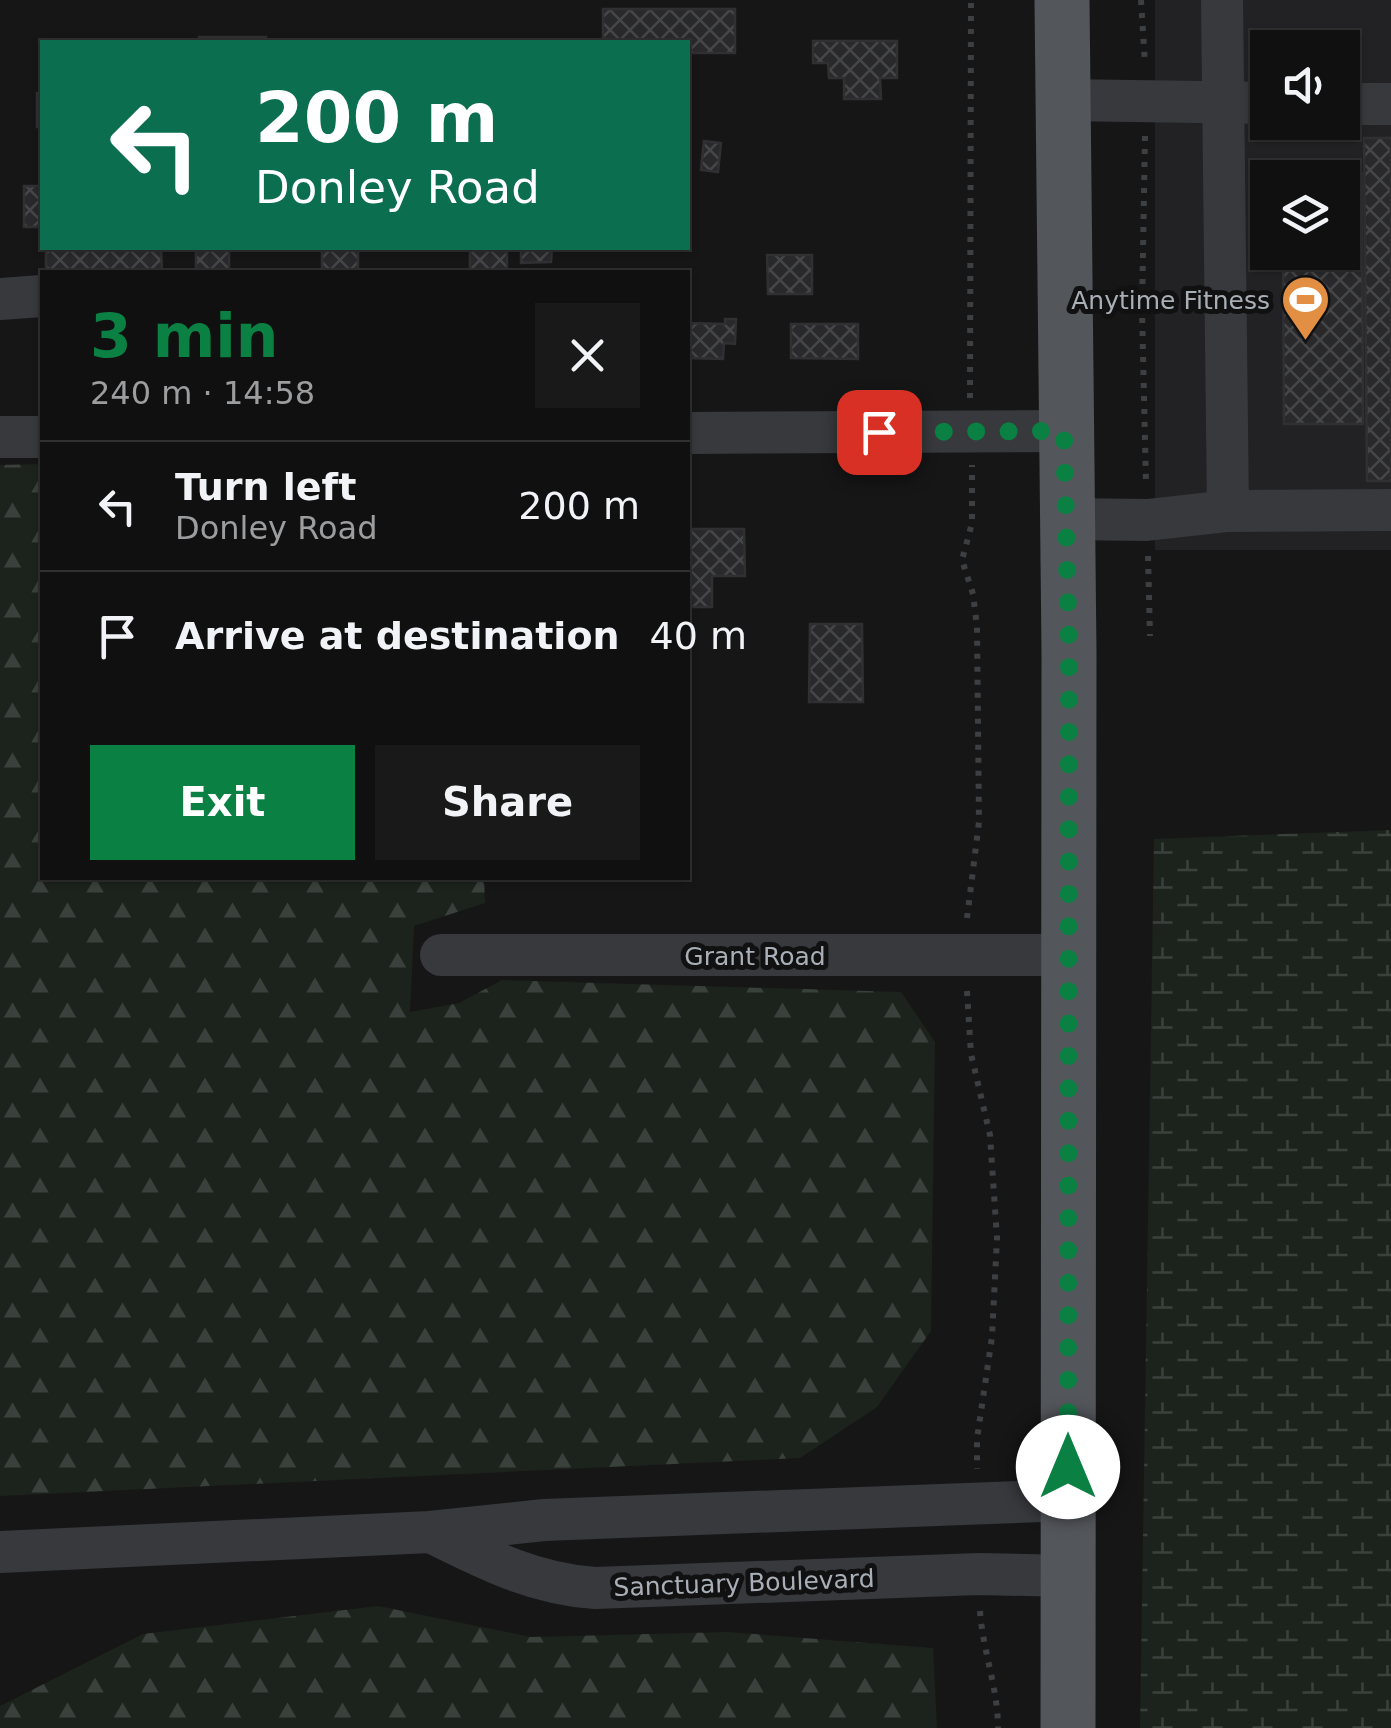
<!DOCTYPE html>
<html lang="en">
<head>
<meta charset="utf-8">
<style>
  body { margin:0; font-family:"DejaVu Sans",sans-serif; background:#19191a; color:#f1f3f6; height:100vh; display:flex; flex-direction:column; font-size:38px; white-space:nowrap }
  * { box-sizing:border-box; margin:0 }
  p { font-size:32px; color:#9c9d9f }
  .icon { flex:none; width:55px; height:55px; fill:none; stroke:currentColor; stroke-width:2; stroke-linecap:round; stroke-linejoin:round }
  .map { position:relative; flex:1; overflow:hidden }
  .details { position:absolute; left:40px; top:270px; width:650px; height:610px; display:flex; flex-direction:column; background:#101011; border-radius:0px; box-shadow:0 2px 8px #0004,0 0 0 2px #303031 }
  .details>* { flex:none }
  .guide { position:absolute; left:40px; top:40px; width:650px; height:210px; border-radius:0px; box-shadow:0 2px 8px #0004,0 0 0 2px #303031; background:#0b6e4f; color:#fff; overflow:hidden }
  .tools { position:absolute; left:1250px; top:30px; display:grid; gap:20px }
  .tools a { display:grid; place-items:center; width:110px; height:110px; border-radius:0px; background:#101011; box-shadow:0 2px 8px #0004,0 0 0 2px #303031; font-size:50px }
  .pin { position:absolute; display:grid; place-items:center; width:85px; height:85px; color:#fff; margin:-42px; border-radius:20px; box-shadow:0 5px 15px #0006 }
  .me { position:absolute; width:110px; margin:-55px; rotate:0deg; stroke-linejoin:round; filter:drop-shadow(0 0 8px #0008) }
  .turn { display:flex; align-items:center; gap:35px; height:210px; padding:0 50px; font-size:45px }
  .turn .icon { width:130px; height:130px; stroke-width:2.5 }
  .turn b { display:block; font-size:70px; line-height:85px }
  .round { display:grid; place-items:center; flex:none; width:105px; height:105px; border-radius:0px; background:#19191a }
  .head { display:flex; align-items:center; justify-content:space-between; height:170px; padding:0 50px }
  h1 { font-size:60px; font-weight:700; line-height:75px; color:#0b8043 }
  .button { display:flex; gap:20px; margin-top:auto; padding:20px 50px }
  .button a { flex:1; height:115px; border-radius:0px; background:#0b8043; color:#fff; font-size:40px; font-weight:700; line-height:115px; text-align:center }
  .button a+a { background:#19191a; color:#f1f3f6 }
  ul { padding:0; list-style:none }
  li { display:flex; align-items:center; gap:30px; height:130px; padding:0 50px; border-top:2px solid #303031 }
  li div { flex:1 }
  li b { display:block; font-size:38px }
  li em { font-style:normal }
  .map>svg:first-child { display:block }
</style>
</head>
<body>
<div class="map">
<svg width="1391" height="1728" viewBox="0 0 1391 1728">
  <defs>
    <pattern id="forest-firs" width="22" height="20" patternUnits="userSpaceOnUse" patternTransform="scale(2.5)"><rect width="22" height="20" fill="#1c221c"/><path d="M5 1l3.5 6h-7zM16 11l3.5 6h-7z" fill="#3a403b"/></pattern>
    <pattern id="wetland-marsh" width="20" height="14" patternUnits="userSpaceOnUse" patternTransform="scale(2.5)"><rect width="20" height="14" fill="#1c221c"/><path d="M1 5h8M5 5V1M11 12h8M15 12V8" fill="none" stroke="#3a403b"/></pattern>
    <pattern id="building-cross-hatch" width="8" height="8" patternUnits="userSpaceOnUse" patternTransform="scale(2.5)"><rect width="8" height="8" fill="#29292b"/><path d="M0 0l8 8M0 8l8-8" fill="none" stroke="#454648"/></pattern>
  </defs>
  <rect width="100%" height="100%" fill="#161617"/>
  <path fill="#222224" fill-rule="evenodd" d="M1155,0H1391V550H1155ZM1268,48H1342V122H1268ZM1268,178H1342V252H1268Z"/>
  <g fill="url(#forest-firs)">
    <polygon points="42,464 42,878 484,878 485,903 414,926 410,1012 459,1003 502,980 901,992 935,1042 931,1331 877,1407 800,1458 0,1496 0,465"/>
    <polygon points="378,1606 531,1637 728,1632 933,1648 937,1728 0,1728 0,1706 143,1634"/>
  </g>
  <polygon fill="url(#wetland-marsh)" points="1391,830 1391,1728 1140,1728 1154,839"/>
  <g fill="url(#building-cross-hatch)" stroke="#303033" stroke-width="2.5">
    <polygon points="603,9 735,9 735,53 688,53 688,42 603,42"/>
    <rect x="199" y="37" width="67" height="5"/>
    <polygon points="813,41 897,41 897,78 880,78 881,99 844,99 844,78 829,78 828,63 813,63"/>
    <rect x="37" y="93" width="5" height="34"/>
    <polygon points="1364,138 1391,138 1391,481 1367,481"/>
    <polygon points="704,141 721,143 718,172 701,170"/>
    <polygon points="1282,173 1362,173 1363,424 1284,424 1283,252 1342,252 1342,178 1282,178"/>
    <rect x="24" y="186" width="18" height="41"/>
    <polygon points="46,248 161,248 162,272 46,272"/>
    <rect x="196" y="248" width="33" height="24"/>
    <rect x="322" y="248" width="36" height="24"/>
    <rect x="470" y="248" width="37" height="24"/>
    <polygon points="521,248 552,248 551,262 521,263"/>
    <polygon points="767,255 812,255 812,294 768,294"/>
    <polygon points="725,319 736,319 735,344 724,343 723,359 688,358 688,323 725,324"/>
    <polygon points="791,324 858,324 858,359 791,358"/>
    <polygon points="688,529 744,529 745,576 712,576 712,607 688,607"/>
    <polygon points="810,624 862,624 863,702 809,702"/>
  </g>
  <g fill="none" stroke-linecap="round" stroke-linejoin="round">
    <g stroke="#3d4043" stroke-width="6" stroke-dasharray="5 8" stroke-linecap="butt">
      <polyline points="1141,0 1145,64"/>
      <polyline points="1145,136 1142,310 1146,483"/>
      <polyline points="970,398 971,0"/>
      <polyline points="1148,556 1150,636"/>
      <polyline points="967,918 979,822 977,627 973,594 962,560 972,523 972,465"/>
      <polyline points="967,991 971,1054 990,1135 997,1238 992,1337 977,1439 977,1469"/>
      <path d="M980,1611C983,1652 998,1688 998,1728"/>
    </g>
    <g stroke="#37393c" stroke-width="42">
      <polyline points="1222,0 1228,511"/>
      <polyline points="1063,100 1268,103"/>
      <polyline points="1342,104 1391,104"/>
      <polyline points="0,299 42,296"/>
      <polyline points="688,433 1065,431"/>
      <polyline points="0,437 42,437"/>
      <polyline points="1066,519 1147,520 1228,511 1391,510"/>
      <polyline points="441,955 1069,955"/>
      <path d="M431,1532C485,1559 534,1584 595,1588L979,1574L1068,1576"/>
      <polyline points="0,1552 430,1532 544,1520 1068,1500"/>
    </g>
    <polyline stroke="#53565b" stroke-width="55" points="1062,0 1069,652 1068,1728"/>
  </g>
  <g fill="none" stroke-linecap="round" stroke-linejoin="round">
    <polyline stroke="#0b8043" stroke-width="18" stroke-dasharray="0 32.4" points="879,432 1064,431 1069,652 1068,1467"/>
  </g>
  <defs>
    <symbol id="stadium-pin" viewBox="-11 -11 22 30"><path d="M0 17L-7.5 6A9.5 9.5 0 1 1 7.5 6Z" fill="#e28e43" stroke="#111112"/><path d="M0-5a6.5 5 0 1 0 0 10a6.5 5 0 1 0 0-10ZM-3.5-1.8h7v3.6h-7Z" fill="#fff"/></symbol>
  </defs>
  <g fill-rule="evenodd">
    <use href="#stadium-pin" x="1278" y="272" width="55" height="75"/>
  </g>
  <g text-anchor="middle" dominant-baseline="central" stroke-width="10" stroke-linejoin="round" paint-order="stroke">
    <g font-size="25" fill="#a9afb6" stroke="#111112" text-anchor="end">
      <text x="1270" y="300">Anytime Fitness</text>
    </g>
    <g font-size="25" fill="#a9afb6" stroke="#111112">
      <text x="755" y="956">Grant Road</text>
      <text transform="translate(744 1583) rotate(-2)">Sanctuary Boulevard</text>
    </g>
  </g>
</svg>
<div class="tools">
<a><svg class="icon" aria-label="sound" viewBox="0 0 24 24"><path d="M4 9h4l5-4v14l-5-4H4zM17 9q2 3 0 6"/></svg></a>
<a><svg class="icon" aria-label="layers" viewBox="0 0 24 24"><path d="M12 4l9 5-9 5-9-5zM3 14l9 5 9-5"/></svg></a>
</div>
<div class="pin" style="left:879px;top:432px;background:#d93025"><svg class="icon" aria-label="arrive" viewBox="0 0 24 24"><path d="M6 21V4h12l-3 4 3 4H6"/></svg></div>
<svg class="me" style="left:1068px;top:1467px" viewBox="-20 -20 40 40"><circle r="19" fill="#fff"/><path d="M0-13L10 11 0 6-10 11z" fill="#0b8043"/></svg>
<div class="guide">
<div class="turn"><svg class="icon" aria-label="left" viewBox="0 0 24 24"><path d="M17 20v-9H6M10 6l-5 5 5 5"/></svg><div><b>200 m</b>Donley Road</div></div>
</div>
<section class="details">
<div class="head"><div><h1>3 min</h1><p>240 m · 14:58</p></div><a class="round"><svg class="icon" aria-label="close" viewBox="0 0 24 24"><path d="M6 6l12 12M18 6L6 18"/></svg></a></div>
<ul>
<li><svg class="icon" aria-label="left" viewBox="0 0 24 24"><path d="M17 20v-9H6M10 6l-5 5 5 5"/></svg><div><b>Turn left</b><p>Donley Road</p></div><em>200 m</em></li>
<li><svg class="icon" aria-label="arrive" viewBox="0 0 24 24"><path d="M6 21V4h12l-3 4 3 4H6"/></svg><div><b>Arrive at destination</b></div><em>40 m</em></li>
</ul>
<div class="button"><a>Exit</a><a>Share</a></div>
</section>
</div>
</body>
</html>
